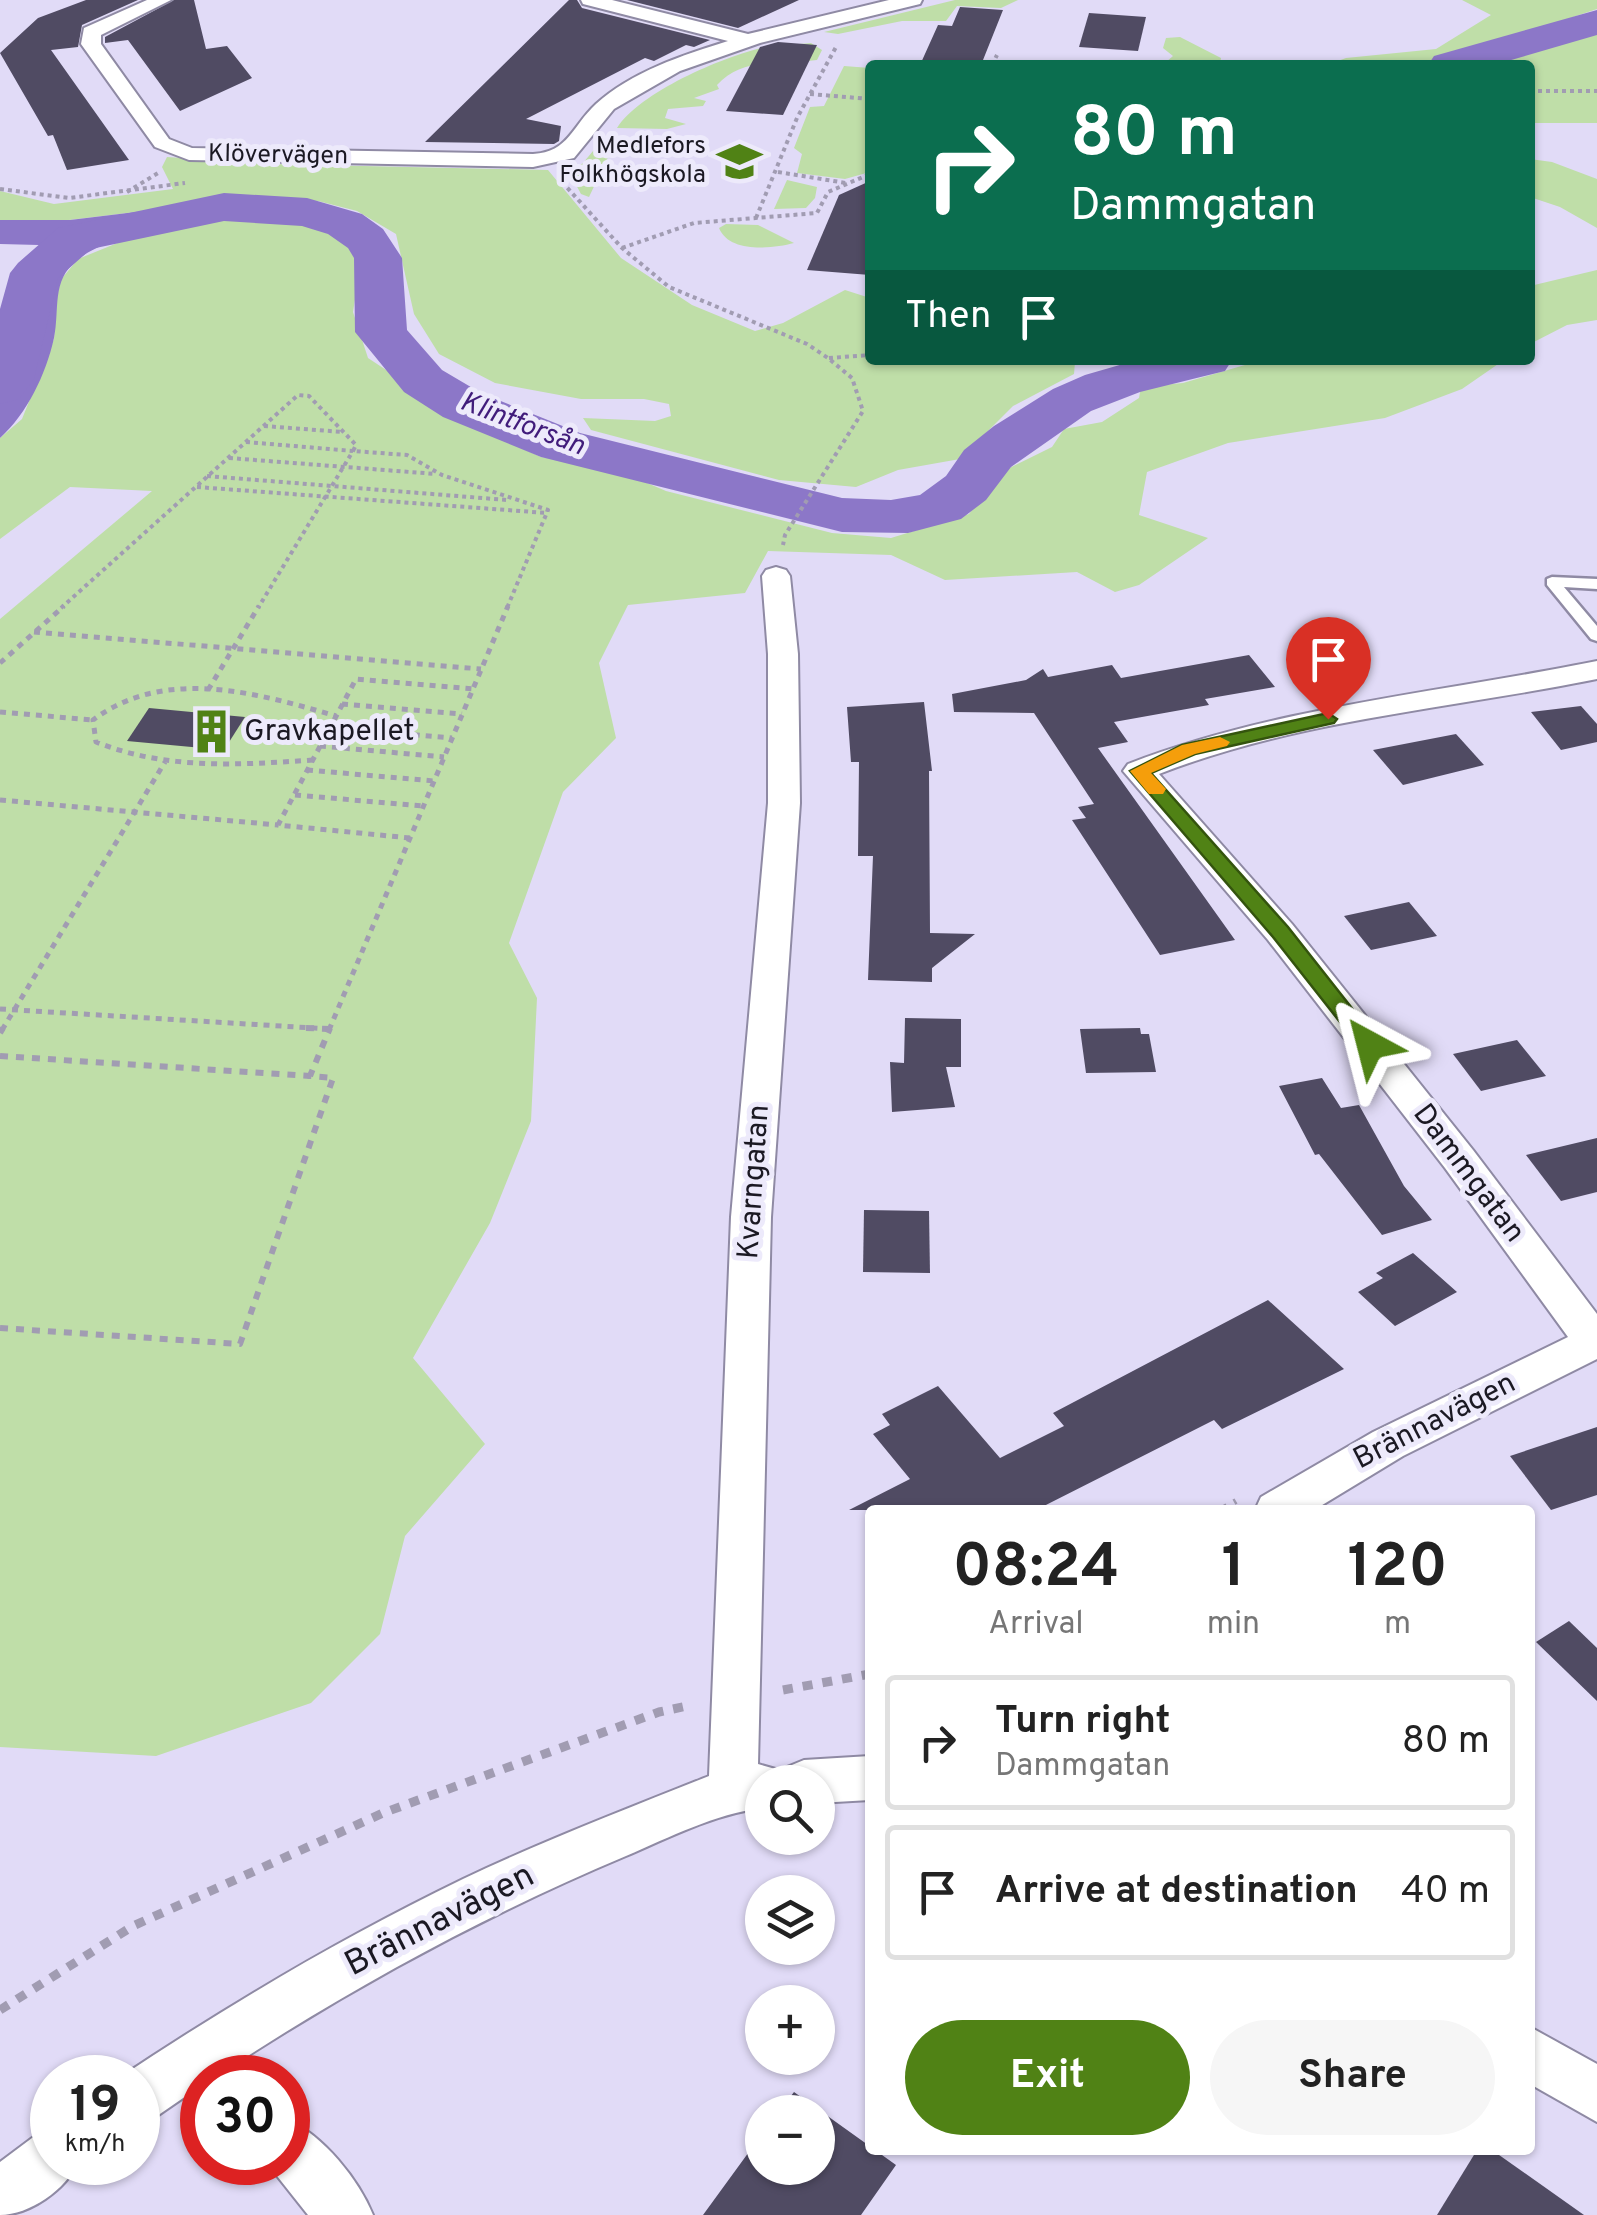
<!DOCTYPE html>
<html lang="en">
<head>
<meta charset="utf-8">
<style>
  body { margin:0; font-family:Overpass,sans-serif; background:#f6f6f6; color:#222; height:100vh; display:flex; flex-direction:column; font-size:38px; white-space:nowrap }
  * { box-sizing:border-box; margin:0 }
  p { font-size:32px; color:#767676 }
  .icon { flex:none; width:55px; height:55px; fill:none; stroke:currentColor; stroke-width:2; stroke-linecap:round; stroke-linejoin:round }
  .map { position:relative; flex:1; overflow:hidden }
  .panel { position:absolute; left:865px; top:1505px; width:670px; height:650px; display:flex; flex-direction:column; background:#fff; border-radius:10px; box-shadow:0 2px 8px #0004 }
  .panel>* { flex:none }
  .guide { position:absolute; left:865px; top:60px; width:670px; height:305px; border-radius:10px; box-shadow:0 2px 8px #0004; background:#0b6e4f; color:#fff; overflow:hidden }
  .buttons { position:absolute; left:745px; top:1765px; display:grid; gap:20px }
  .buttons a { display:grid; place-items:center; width:90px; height:90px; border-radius:50%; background:#fff; box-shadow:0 2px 8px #0004; font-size:50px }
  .speed { position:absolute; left:30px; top:2055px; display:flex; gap:20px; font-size:50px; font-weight:700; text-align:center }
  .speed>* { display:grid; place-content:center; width:130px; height:130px; border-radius:50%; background:#fff; box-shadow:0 2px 8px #0004; line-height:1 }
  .speed small { font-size:25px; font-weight:400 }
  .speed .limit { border:15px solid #d22; background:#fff; color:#111 }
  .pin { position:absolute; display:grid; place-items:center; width:85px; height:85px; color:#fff; margin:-102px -42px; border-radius:50% 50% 50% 0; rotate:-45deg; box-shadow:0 0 10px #0007 }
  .pin .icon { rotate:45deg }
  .me { position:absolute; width:110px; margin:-55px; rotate:322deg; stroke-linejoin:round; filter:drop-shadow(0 0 8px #0008) }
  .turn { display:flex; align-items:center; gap:35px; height:210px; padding:0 40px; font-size:45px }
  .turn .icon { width:130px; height:130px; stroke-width:2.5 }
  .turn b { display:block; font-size:70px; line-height:85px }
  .then { display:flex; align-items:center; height:95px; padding:0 40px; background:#0003; gap:20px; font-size:38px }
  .eta { display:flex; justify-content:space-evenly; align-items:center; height:170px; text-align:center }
  .eta b { font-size:60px; font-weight:700; line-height:70px }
  .cta { display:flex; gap:20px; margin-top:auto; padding:20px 40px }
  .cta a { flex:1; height:115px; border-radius:60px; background:#508215; color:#fff; font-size:40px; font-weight:700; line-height:115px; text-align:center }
  .cta a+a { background:#f6f6f6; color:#222 }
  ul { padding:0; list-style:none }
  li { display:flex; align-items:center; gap:30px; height:135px; margin:0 20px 15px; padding:0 20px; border:5px solid #e0e0e0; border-radius:10px }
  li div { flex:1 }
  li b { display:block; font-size:38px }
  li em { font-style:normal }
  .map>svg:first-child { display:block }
</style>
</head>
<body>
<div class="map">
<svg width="1597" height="2215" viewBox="0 0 1597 2215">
  <rect width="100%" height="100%" fill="#e1dbf7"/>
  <g fill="#bfdea8">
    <polygon points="955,0 1018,0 1001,8 957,6 946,21 902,21 838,34 824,32"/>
    <polygon points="1462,0 1597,0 1597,9 1442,61 1327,65 1346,58 1436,49 1491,15"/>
    <polygon points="1597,32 1597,123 1530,123 1530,65 1494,65"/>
    <polygon points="1180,37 1221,58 1220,65 1165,63 1173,56 1163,48 1166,38"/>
    <path d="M811,43L822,50L817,60C781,65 743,56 717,85L719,89L694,98L706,101L703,106L668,109L665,118L686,124L667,129L617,128C640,92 722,57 765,47C779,44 796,45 811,43Z"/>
    <polygon points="844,66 870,68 870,172 845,179 797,173 802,154 794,148 810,107 824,106"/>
    <polygon points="603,139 643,143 643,148 635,154 609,155 589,197 581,194 569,172 583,163"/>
    <polygon points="167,157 274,164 548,170 621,258 692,305 755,331 783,323 845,290 870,298 870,360 1091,360 1075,362 1074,374 1013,406 960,459 898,470 856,487 779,480 591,430 583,418 655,421 671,416 669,404 644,399 581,399 495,383 439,354 414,314 396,234 357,211 318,201 245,199 69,220 0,220 0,191 54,204 173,189 162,167"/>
    <polygon points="1530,159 1552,162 1597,179 1597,228 1560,207 1530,197"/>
    <polygon points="787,180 817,187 815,198 806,208 774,209"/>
    <polygon points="238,214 284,219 341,234 360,268 353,312 368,358 468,424 541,457 614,469 666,491 832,533 891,538 969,514 999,473 1052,447 1064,429 1102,422 1139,398 1141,387 1183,383 1262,360 1504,360 1462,389 1385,418 1228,443 1147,472 1139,515 1208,538 1139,585 1115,592 1077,572 945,580 891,555 768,551 745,593 628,605 599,663 616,738 563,792 509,943 537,998 531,1121 490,1223 413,1358 485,1444 405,1536 380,1634 311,1703 156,1756 0,1747 0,619 152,491 70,487 0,539 0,438 22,419 54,339 58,283 78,259 152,229"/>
    <path d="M726,224L758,225L794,243C771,249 729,253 719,228Z"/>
    <polygon points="1597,270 1597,320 1567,325 1530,344 1530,286"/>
  </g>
  <path fill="#8c77c8" d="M177,207L187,222C157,228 101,240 77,260C51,281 60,309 54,338C46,374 27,414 0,438V330L13,271L43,252L39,245L0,244V220H70Z"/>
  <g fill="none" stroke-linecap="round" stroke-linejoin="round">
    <g fill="#8c77c8" fill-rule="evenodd">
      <polygon points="1597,10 1597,35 1494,65 1428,65 1434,56"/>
      <polygon points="224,193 307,198 362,214 383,229 402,258 407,330 442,370 481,393 580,433 842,498 891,500 920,495 946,476 964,450 994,426 1053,389 1085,375 1137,360 1232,360 1225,371 1140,392 1091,411 1011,467 986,500 961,519 908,533 842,532 541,457 443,417 404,392 355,332 354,258 348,248 328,234 302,226 224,221 91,249 58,278 34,379 19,399 0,404 0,309 10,273 18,263 58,228"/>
    </g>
  </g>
  <g fill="#504b63">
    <polygon points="86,0 138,0 82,25 78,47 51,50 129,160 67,170 53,135 48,136 0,53 38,18"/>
    <polygon points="174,0 194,0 206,49 227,46 252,78 180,111 128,40 105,43 105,37"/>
    <polygon points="569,0 577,0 582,8 710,40 694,47 686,45 654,61 645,58 526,119 561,126 559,141 554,144 425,142"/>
    <polygon points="627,0 799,0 738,28"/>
    <polygon points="960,7 1003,10 981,65 920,65 938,25 952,26"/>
    <polygon points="1089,13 1146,17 1138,51 1079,47"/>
    <polygon points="778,42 817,45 783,115 726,111 760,47"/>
    <polygon points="870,181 870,275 807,270 839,195"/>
    <polygon points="1249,655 1275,687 1205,699 1209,705 1114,722 1128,742 1098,748 1235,940 1160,955 1072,820 1086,818 1078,807 1094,804 1034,713 954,712 952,694 1026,680 1043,669 1048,677 1112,665 1121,678"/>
    <polygon points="924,702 932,771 929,771 930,933 975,934 932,968 932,982 868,980 873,856 858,856 859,762 851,762 847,707"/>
    <polygon points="1581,706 1597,724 1597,742 1561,750 1531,712"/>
    <polygon points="149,708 245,717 224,750 127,741"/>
    <polygon points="1456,734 1484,765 1403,785 1373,750"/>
    <polygon points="1409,902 1437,936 1371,950 1344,916"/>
    <polygon points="905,1018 961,1019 961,1067 946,1067 955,1107 892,1112 890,1062 904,1063"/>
    <polygon points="1140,1028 1141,1034 1149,1034 1156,1072 1086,1073 1080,1029"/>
    <polygon points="1517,1040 1546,1076 1481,1091 1453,1054"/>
    <polygon points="1322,1078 1341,1108 1359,1105 1404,1186 1432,1220 1382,1235 1319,1154 1315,1155 1279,1086"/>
    <polygon points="1597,1138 1597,1192 1561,1201 1526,1155"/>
    <polygon points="864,1210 929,1211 930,1273 863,1272"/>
    <polygon points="1413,1253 1457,1292 1395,1326 1358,1292 1383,1278 1376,1273"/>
    <polygon points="1268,1300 1344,1369 1222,1429 1214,1420 1036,1510 849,1510 910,1479 873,1434 890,1425 882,1414 938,1386 1000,1458 1064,1426 1053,1413"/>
    <polygon points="1597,1427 1597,1495 1551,1510 1510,1456"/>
    <polygon points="1569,1621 1597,1648 1597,1701 1536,1642"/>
    <polygon points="794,2092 896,2165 861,2215 703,2215 762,2134 762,2168 818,2168 818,2112 779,2112"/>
    <polygon points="1477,2150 1492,2150 1584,2215 1437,2215"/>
  </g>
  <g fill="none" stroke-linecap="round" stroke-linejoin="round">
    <defs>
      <polygon id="lane" points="1552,577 1597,579 1597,589 1564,587 1597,626 1597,641 1591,639 1547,585 1547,579"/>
      <g id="street">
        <path d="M147,0H171L101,35V44L169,139L192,148L533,154C569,152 572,126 596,104C631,72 683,55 728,41L583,4L581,0H612L748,34L889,0H922L920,4L760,43L680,71L614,109L574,158L533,167L189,160L155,147L81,44L84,28Z"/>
        <path d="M776,567L786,570L790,576L798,654L800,803L771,1217L758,1764L779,1770L782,1776L787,1767L804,1760L870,1756V1800L818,1803V1782H762V1808C715,1814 670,1837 626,1856C481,1917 345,1991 214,2078H202V2085L157,2116L138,2124V2078H119C230,2004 343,1937 463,1879C543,1841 626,1809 709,1776L731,1217L768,803V654L762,576L766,570Z"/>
        <path d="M1597,661V679C1450,709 1299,719 1159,774L1292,924L1473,1150L1597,1314V1359L1403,1456L1314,1510H1255L1261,1497L1373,1432L1568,1337L1445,1168L1268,940L1123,771L1128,764C1279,706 1439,693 1597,661Z"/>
        <polygon points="1530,2027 1597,2064 1597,2122 1530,2084"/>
        <path d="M288,2120C323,2135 359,2180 373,2215H308L266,2162H288Z"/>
        <path d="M52,2130V2162H78C66,2190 29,2215 0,2215V2162L32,2138Z"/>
      </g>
    </defs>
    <use href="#lane" stroke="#8f8aa4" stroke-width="5"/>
    <use href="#street" stroke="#8f8aa4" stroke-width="4"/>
    <g stroke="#a19cb2" stroke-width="4" stroke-dasharray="4 4" stroke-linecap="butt">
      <polyline points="992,65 997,55"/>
      <polyline points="1530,91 1597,91"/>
      <polyline points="810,94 870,99"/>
      <polyline points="778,172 846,183"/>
      <polyline points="562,182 622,248 669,287 807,344 828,358 852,378 863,411 785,535 783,545"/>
      <polyline points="0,189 69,198 185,183"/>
      <polyline points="127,192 158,173"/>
      <polyline points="756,218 797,118 836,47"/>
      <polyline points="622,248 694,223 817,213 828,192 870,174"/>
      <polyline points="829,358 870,355"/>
      <polyline points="264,426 343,432"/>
      <polyline points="246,442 353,451 258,608"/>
      <polyline points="229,458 436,474"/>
      <polyline points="207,476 507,500"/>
      <polyline points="197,487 547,513"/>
      <polyline points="61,608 298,395 309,396 356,445 353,451 407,455 442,475 548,510 507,608"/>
    </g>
    <g stroke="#a19cb2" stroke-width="5" stroke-dasharray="6 6" stroke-linecap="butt">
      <polyline points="34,632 481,669"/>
      <polyline points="0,663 64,606"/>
      <polyline points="208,690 259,606"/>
      <polyline points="342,704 462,714"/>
      <polyline points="0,712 93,720"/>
      <polyline points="330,728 452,738"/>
      <polyline points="320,746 444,757"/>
      <path d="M313,760C239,765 166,770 96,742L93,720C165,666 257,693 336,716"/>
      <polyline points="307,770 434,781"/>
      <polyline points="295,795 423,806"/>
      <polyline points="0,800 278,825"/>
      <polyline points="410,838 278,825 356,679 473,689"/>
      <polyline points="0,1009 330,1029"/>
      <polyline points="2,1030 165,762"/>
      <polyline points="329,1030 508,606"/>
    </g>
    <g stroke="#a19cb2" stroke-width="6" stroke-dasharray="8 8" stroke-linecap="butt">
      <polyline points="306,1028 330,1029"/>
      <polyline points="0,1033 3,1028"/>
      <polyline points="0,1056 310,1076"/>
      <polyline points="0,1328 240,1344 333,1078 310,1076 330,1028"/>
      <polyline points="1220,1510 1236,1501"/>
    </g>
    <g stroke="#a19cb2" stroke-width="9" stroke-dasharray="10 10" stroke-linecap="butt">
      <polyline points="783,1690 870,1674"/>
      <polyline points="0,2010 133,1926 383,1813 659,1712 692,1705"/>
    </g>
    <use href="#lane" fill="#fff" fill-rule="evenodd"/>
    <use href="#street" fill="#fff" fill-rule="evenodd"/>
  </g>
  <polygon fill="#508215" stroke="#34540e" stroke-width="2.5" points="1328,713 1337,719 1334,723 1195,754 1151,773 1288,927 1377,1040 1381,1045 1370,1053 1362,1050 1273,937 1130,771 1182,745"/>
  <polygon fill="#f59e0b" points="1220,737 1230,742 1227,746 1195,754 1151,773 1166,789 1163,794 1149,794 1130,771 1182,745"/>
  <defs>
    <symbol id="school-bare" viewBox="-9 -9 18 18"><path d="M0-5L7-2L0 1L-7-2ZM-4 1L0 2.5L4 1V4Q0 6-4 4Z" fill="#508215" stroke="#edeafb" stroke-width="2.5" paint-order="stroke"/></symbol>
    <symbol id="building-bare" viewBox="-9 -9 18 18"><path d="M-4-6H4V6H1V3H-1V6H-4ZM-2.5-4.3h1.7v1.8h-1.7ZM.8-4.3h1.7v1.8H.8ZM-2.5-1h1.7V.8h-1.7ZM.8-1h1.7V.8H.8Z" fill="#508215" stroke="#edeafb" stroke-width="2.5" paint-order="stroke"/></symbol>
  </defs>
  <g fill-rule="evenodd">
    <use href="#school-bare" x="708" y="130" width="63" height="63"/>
    <use href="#building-bare" x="180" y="700" width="63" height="63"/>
  </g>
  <g text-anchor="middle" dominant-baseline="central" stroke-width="10" stroke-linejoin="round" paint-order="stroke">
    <g font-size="25" fill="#1b1923" stroke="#edeafb" text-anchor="end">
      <text x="706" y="147">Medlefors<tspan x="706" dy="29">Folkhögskola</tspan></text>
    </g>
    <g font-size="25" fill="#1b1923" stroke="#edeafb">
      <text transform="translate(278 156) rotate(1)">Klövervägen</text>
    </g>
    <g font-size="28" font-style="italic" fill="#411c7b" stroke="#edeafb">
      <text transform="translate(522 425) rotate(21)">Klintforsån</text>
    </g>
    <g font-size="30" fill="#1b1923" stroke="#edeafb" text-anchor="start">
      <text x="244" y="732">Gravkapellet</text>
    </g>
    <g font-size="30" fill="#1b1923" stroke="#edeafb">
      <text transform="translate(1468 1174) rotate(53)">Dammgatan</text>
      <text transform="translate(755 1182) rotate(-86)">Kvarngatan</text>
      <text transform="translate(1435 1422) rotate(-27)">Brännavägen</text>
    </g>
    <g font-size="35" fill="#1b1923" stroke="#edeafb">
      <text transform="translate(440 1921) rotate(-27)">Brännavägen</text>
    </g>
  </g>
</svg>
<div class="buttons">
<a><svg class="icon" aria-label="search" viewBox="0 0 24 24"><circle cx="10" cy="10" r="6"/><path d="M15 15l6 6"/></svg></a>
<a><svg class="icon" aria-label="layers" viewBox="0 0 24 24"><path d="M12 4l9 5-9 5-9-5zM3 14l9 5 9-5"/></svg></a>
<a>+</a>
<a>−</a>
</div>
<div class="speed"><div>19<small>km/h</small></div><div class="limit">30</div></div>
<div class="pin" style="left:1328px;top:719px;background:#d93025"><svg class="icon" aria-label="arrive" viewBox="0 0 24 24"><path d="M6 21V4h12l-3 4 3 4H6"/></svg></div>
<svg class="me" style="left:1370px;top:1045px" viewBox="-20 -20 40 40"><path d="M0-17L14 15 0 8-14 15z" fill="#508215" stroke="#fff" stroke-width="4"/></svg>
<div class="guide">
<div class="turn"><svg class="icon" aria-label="right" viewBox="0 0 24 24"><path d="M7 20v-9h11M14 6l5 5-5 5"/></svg><div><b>80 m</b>Dammgatan</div></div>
<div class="then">Then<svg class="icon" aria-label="arrive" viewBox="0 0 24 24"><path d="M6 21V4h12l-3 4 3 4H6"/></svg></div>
</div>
<section class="panel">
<div class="eta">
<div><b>08:24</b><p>Arrival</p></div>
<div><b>1</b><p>min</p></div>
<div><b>120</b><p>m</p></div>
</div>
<ul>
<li><svg class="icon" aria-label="right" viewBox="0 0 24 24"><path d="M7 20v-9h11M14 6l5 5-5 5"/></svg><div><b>Turn right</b><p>Dammgatan</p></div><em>80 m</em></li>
<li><svg class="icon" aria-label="arrive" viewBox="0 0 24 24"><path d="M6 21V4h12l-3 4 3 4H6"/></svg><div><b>Arrive at destination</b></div><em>40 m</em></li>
</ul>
<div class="cta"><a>Exit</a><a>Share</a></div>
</section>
</div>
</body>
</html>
